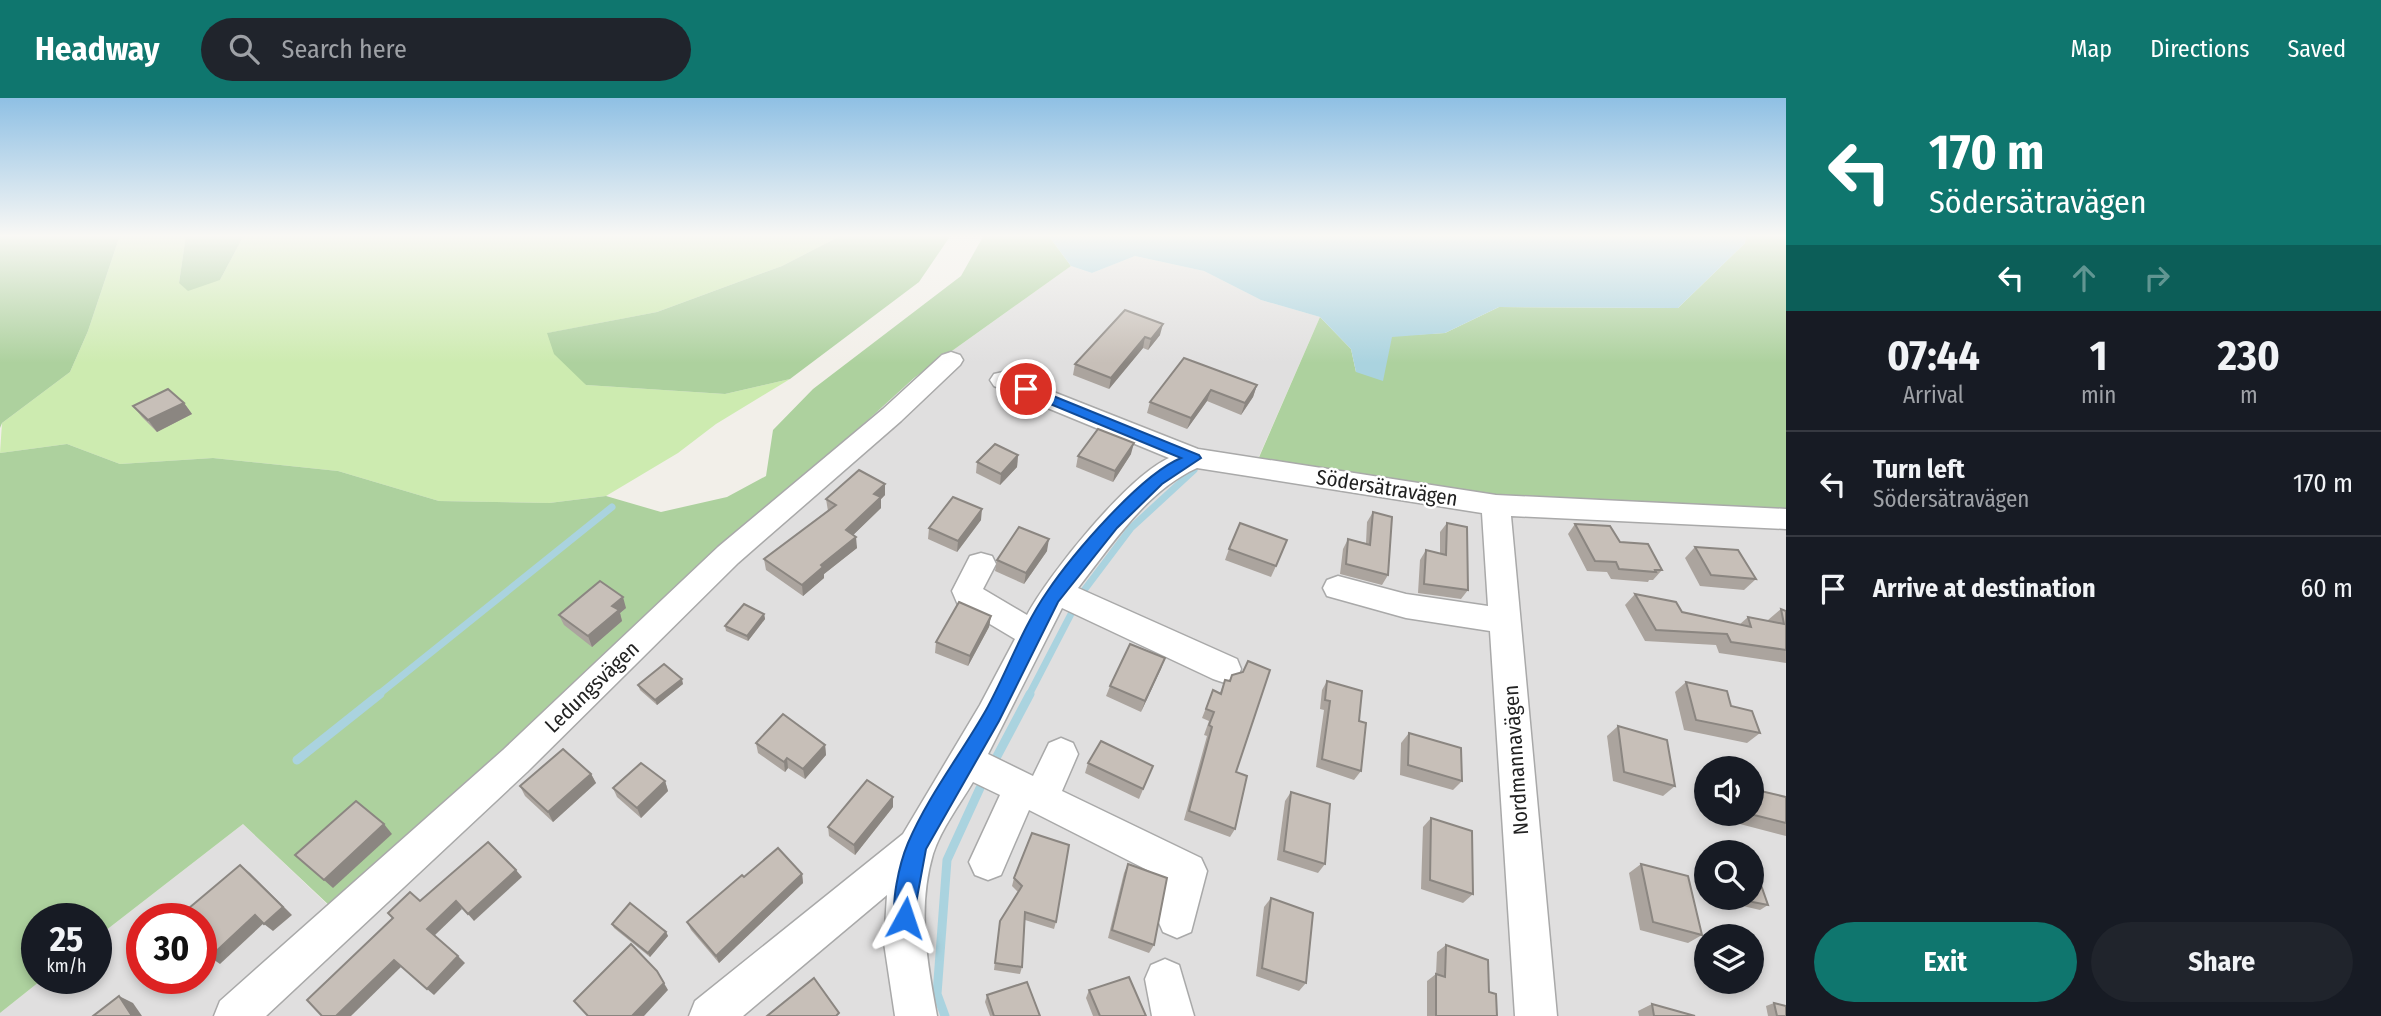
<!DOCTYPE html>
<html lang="en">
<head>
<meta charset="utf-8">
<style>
  body { margin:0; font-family:"Fira Sans Condensed",sans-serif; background:#20242c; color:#f1f3f6; height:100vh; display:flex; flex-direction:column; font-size:26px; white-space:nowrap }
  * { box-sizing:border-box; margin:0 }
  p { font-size:23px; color:#9ea1a6 }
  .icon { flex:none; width:38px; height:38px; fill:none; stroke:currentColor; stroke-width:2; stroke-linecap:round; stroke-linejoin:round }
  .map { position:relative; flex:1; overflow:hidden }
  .drawer { display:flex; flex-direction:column; background:#171b24; width:595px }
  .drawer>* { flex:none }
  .banner { background:#0f766e; color:#fff; overflow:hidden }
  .tools { position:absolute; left:1694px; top:658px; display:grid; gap:14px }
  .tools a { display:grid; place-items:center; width:70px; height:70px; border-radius:50%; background:#171b24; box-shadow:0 4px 10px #0003; font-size:35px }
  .speed { position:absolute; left:21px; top:805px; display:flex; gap:14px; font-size:35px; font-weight:700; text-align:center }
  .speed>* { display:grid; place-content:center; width:91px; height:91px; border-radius:50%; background:#171b24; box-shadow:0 4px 10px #0003; line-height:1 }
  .speed small { font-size:18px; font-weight:400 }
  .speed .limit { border:10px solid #d22; background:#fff; color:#111 }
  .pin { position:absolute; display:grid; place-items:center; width:60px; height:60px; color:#fff; margin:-30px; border:4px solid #fff; border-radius:50%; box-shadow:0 2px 7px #0007 }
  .me { position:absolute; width:77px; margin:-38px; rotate:5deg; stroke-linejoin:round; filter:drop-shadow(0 0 5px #0008) }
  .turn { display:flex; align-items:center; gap:24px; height:147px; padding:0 28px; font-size:32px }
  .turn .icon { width:91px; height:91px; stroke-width:2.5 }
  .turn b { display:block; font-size:49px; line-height:60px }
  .lanes { display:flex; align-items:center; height:66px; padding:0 28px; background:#0003; justify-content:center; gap:35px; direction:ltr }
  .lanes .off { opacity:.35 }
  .eta { display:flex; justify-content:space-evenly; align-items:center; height:119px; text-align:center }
  .eta b { font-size:42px; font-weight:700; line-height:49px }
  .action { display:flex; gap:14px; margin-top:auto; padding:14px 28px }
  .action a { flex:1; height:80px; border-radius:42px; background:#0f766e; color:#fff; font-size:28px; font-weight:700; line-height:80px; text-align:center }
  .action a+a { background:#20242c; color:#f1f3f6 }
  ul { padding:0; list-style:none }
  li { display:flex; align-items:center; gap:21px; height:105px; padding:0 28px; border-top:2px solid #363941 }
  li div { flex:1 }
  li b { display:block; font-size:26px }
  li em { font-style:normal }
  header { display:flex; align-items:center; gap:42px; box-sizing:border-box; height:98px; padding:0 35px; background:#0f766e; color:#fff }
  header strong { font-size:33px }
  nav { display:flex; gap:38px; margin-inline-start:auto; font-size:24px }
  .search { width:490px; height:63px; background:#20242c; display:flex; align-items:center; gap:18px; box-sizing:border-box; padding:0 24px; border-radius:38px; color:#9ea1a6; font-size:26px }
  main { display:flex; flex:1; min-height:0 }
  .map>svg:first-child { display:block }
</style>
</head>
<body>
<header>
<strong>Headway</strong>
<div class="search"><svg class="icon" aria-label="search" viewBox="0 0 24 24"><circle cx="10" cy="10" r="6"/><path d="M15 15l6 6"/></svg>Search here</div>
<nav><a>Map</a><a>Directions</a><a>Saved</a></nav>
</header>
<main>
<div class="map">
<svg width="1786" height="918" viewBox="0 0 1786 918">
  <rect width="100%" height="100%" fill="#f2efe9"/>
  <path fill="#e0dfdf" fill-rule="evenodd" d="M1135,158L1204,173L1261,202L1320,219L1257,363L1786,412V918H0V915L44,880H96V840L243,726L331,810L914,280L1071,168L1092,175ZM1706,670H1752V716H1706ZM1706,754H1752V800H1706ZM142,821H201V880H142ZM1706,838H1752V884H1706Z"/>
  <polygon fill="#cdebb0" points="120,137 186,137 179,185 220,182 244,137 842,137 782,168 657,214 548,235 586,287 725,296 790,281 716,326 678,355 606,398 549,405 439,403 338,373 213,360 120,366 67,346 0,355 2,325 70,274 88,233"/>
  <g fill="#add19e">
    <polygon points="0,137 120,137 88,233 70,274 2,325 0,330"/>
    <polygon points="186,137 244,137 220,182 188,193 179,185"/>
    <polygon points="842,137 951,137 919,184 790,281 725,296 586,287 554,256 547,235 657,214 782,168"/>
    <polygon points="984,137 1048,137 1071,168 914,280 332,810 243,726 96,840 96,821 37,821 37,880 44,880 0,915 0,355 67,346 120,366 213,360 338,373 439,403 549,405 606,398 661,414 727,399 766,378 773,332 813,291 961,178"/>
    <polygon points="1746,137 1786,137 1786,412 1713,412 1494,396 1257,364 1320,219 1351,251 1356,274 1391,238 1445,235 1499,209 1678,210 1745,145"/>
  </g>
  <polygon fill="#aad3df" points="1048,137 1746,137 1745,145 1678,210 1499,209 1445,235 1392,239 1383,283 1356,274 1351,251 1320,219 1261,202 1204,173 1135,158 1092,175 1071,168"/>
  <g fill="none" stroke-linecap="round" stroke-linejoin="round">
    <g stroke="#aad3df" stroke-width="7">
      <polyline points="1082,495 1131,430 1194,372"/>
      <polyline points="378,597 612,409"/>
      <polyline points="1029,597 1071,516"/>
    </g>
    <g stroke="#aad3df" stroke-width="9">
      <polyline points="297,662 380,596"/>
      <polyline points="995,662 1030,596"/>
      <polyline points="945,918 937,896 947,762 980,690"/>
    </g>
    <defs>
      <g id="minor">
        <polygon points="951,254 960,257 963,262 960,267 901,323 738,465 527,674 266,918 214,918 220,903 503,652 718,449 883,311 942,257"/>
        <path d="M1003,274L1198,351L1496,397L1786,411V431L1511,418L1557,918H1515L1490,533L1406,520L1327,498L1323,490L1327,482L1338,478L1406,496L1488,508L1482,415L1197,370C1146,393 1111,448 1078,490L1237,561L1241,571L1237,581L1225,585L1213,581L1062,510L988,656L1033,678L1049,645L1061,640L1073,645L1078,656L1062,693L1201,760L1207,773L1191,834L1177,840L1163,834L1157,820L1167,782L1029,712L1001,777L988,782L975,777L969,764L1000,697L973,684C960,706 941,731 933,756C917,811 927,863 937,918H895L884,845L887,797L743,918H689L695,903L903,736L980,607L1015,541L958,507L952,493L970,458L981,455L992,458L996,466L983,491L1027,517C1049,476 1127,379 1169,360L994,288L990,282L994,276Z"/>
        <polygon points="1165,861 1179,867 1194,918 1152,918 1145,881 1151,867"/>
      </g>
    </defs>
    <use href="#minor" stroke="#a9a9a9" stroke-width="3"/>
    <use href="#minor" fill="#fff" fill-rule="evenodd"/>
  </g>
  <g fill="#aba49e">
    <polygon points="1125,212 1160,237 1148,252 1143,250 1109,291 1073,277 1075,266"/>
    <polygon points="1184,260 1257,287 1253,299 1241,317 1207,303 1187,331 1147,315 1150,304"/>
    <polygon points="184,305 192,316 157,334 142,319 133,308"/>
    <polygon points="1131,356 1113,384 1076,369 1078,358"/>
    <polygon points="1018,357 1017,369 1000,387 976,375 977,364"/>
    <polygon points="885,386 885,397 881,401 881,410 853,437 857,450 824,476 824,480 803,498 766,472 764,461 828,413 826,401"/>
    <polygon points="1373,414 1388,477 1382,487 1340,476 1343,451 1348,441 1366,445 1367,424"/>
    <polygon points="981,422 957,454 928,441 929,430"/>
    <polygon points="1447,425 1468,492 1461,501 1418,495 1420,462 1426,452 1440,456 1440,434"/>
    <polygon points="1575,426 1620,444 1662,472 1653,482 1649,482 1648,484 1611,481 1607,474 1587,473 1568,436"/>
    <polygon points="1695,449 1756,481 1744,492 1700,488 1685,460"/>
    <polygon points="1229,451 1276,468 1271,479 1225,462"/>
    <polygon points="1047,453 1024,486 995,473 997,462"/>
    <polygon points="1635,496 1682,514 1739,527 1748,519 1769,523 1768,522 1781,511 1786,513 1786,565 1719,555 1716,547 1645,543 1625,507"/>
    <polygon points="626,510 620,515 622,523 592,549 564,527 559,517"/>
    <polygon points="764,516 765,521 748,543 726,533 725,528"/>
    <polygon points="991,518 989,529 968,568 935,555 936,544"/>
    <polygon points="1165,560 1141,614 1106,598 1110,588"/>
    <polygon points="1232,577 1236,674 1235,731 1230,739 1184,722 1207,638 1204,637 1209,623 1202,620 1213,592 1220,595 1225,582 1229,583"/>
    <polygon points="1327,583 1359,623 1361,673 1354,682 1316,669 1324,612 1320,611 1322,592"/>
    <polygon points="1686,584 1760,635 1747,645 1684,632 1675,594"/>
    <polygon points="683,586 657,607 640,592 638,587"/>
    <polygon points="1618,628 1675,688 1663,698 1613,683 1607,638"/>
    <polygon points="1409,635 1462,683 1453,692 1400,677 1401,645"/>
    <polygon points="756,645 825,647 826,657 805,681 788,670 785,674 758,655"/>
    <polygon points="1088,665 1153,668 1139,701 1085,675"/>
    <polygon points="591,676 596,685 553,724 525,698 520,688"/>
    <polygon points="665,683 668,693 641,720 617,699 613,690"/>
    <polygon points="1291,694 1325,766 1318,775 1277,762 1285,703"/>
    <polygon points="1786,699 1786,738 1736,725 1734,716 1752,716"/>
    <polygon points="893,709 855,757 829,738 828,729"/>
    <polygon points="1431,720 1473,796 1463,805 1421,791 1423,729"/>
    <polygon points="1032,735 1056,824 1054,831 1025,822 1022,869 1020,876 994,872 1000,823 1018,794 1012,788 1014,780"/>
    <polygon points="1128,766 1154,847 1149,855 1108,840 1124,775"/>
    <polygon points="1641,766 1702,837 1688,845 1640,832 1629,775"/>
    <polygon points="802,776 803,785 719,865 691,832 687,824 744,779"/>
    <polygon points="1271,800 1306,885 1299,893 1256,878 1264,809"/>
    <polygon points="1729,800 1752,800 1768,807 1760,812 1730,805"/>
    <polygon points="612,826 666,834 668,838 650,859 614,830"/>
    <polygon points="1446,847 1489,894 1497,918 1427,918 1427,883 1436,876 1437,854"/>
    <polygon points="1089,892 1146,918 1093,918 1086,900"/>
    <polygon points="987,897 1040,918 990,918 985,904"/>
    <polygon points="1774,905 1786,918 1768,918 1766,908"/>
    <polygon points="1652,906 1695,918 1639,918 1638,913"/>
  </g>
  <g fill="#8b8681">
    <polygon points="1163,226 1160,237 1148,252 1151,241"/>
    <polygon points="1145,239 1143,250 1109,291 1111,280"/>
    <polygon points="1257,287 1253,299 1241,317 1245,305"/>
    <polygon points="1211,292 1207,303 1187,331 1191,320"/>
    <polygon points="184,305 192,316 157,334 148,322"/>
    <polygon points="1134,345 1131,356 1113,384 1115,373"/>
    <polygon points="1018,357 1017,369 1000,387 1001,376"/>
    <polygon points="885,386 885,397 881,401 881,410 847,443 846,432 874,396"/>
    <polygon points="982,411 981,422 957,454 958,443"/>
    <polygon points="856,439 857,450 824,476 824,480 803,498 802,487 821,467"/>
    <polygon points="1049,441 1047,453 1024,486 1026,475"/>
    <polygon points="623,499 626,510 620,515 622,523 592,549 588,538 612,508"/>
    <polygon points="764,516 765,521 748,543 747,538"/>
    <polygon points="991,518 989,529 968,568 970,558"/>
    <polygon points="1165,560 1161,571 1141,614 1145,603"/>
    <polygon points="682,581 683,586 657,607 655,602"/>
    <polygon points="825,647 826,657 805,681 803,671"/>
    <polygon points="787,660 788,670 785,674 784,664"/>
    <polygon points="591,676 596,685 553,724 548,714"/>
    <polygon points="665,683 668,693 641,720 637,710"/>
    <polygon points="893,699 893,709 855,757 854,747"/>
    <polygon points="384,726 392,736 333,790 324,782"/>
    <polygon points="240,767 250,775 292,817 273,833 264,826"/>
    <polygon points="516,772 522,779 474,823 468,816"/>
    <polygon points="802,776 803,785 719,865 716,858"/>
    <polygon points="456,803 462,811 434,838 427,831"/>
    <polygon points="255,817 265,824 220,866 210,859"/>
    <polygon points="666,834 668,838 650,859 648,855"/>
    <polygon points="458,858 465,865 434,897 427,891"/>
    <polygon points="394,862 401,869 351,918 336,918"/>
    <polygon points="664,885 668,892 644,918 632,918"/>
    <polygon points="119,898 133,905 142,918 132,918"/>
  </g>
  <g fill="#c7bfb8" stroke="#8b8681" stroke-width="2">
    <polygon points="1125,212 1163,226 1151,241 1145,239 1111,280 1075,266"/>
    <polygon points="1184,260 1257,287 1245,305 1211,292 1191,320 1150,304"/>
    <polygon points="168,291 184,305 148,322 133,308"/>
    <polygon points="1098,331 1134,345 1115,373 1078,358"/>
    <polygon points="995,346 1018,357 1001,376 977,364"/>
    <polygon points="859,372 885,386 874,396 881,399 846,432 856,439 821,467 823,469 802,487 764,461 836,407 826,401"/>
    <polygon points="953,399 982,411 958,443 929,430"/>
    <polygon points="1373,414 1392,419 1388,477 1346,466 1348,441 1370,447"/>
    <polygon points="1240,425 1287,442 1276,468 1229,451"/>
    <polygon points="1447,425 1467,429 1468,492 1424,486 1426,452 1446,457"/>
    <polygon points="1575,426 1610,428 1620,444 1648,446 1662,472 1655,472 1656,474 1619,471 1616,464 1595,463"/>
    <polygon points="1019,429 1049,441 1026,475 997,462"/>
    <polygon points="1695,449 1738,452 1756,481 1711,477"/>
    <polygon points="600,483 623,499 612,508 619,512 588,538 559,517"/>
    <polygon points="1635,496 1676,504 1682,514 1751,529 1748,519 1784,526 1781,511 1786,513 1786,552 1731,544 1727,536 1656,532"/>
    <polygon points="959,504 991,518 970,558 936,544"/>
    <polygon points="744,506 764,516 747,538 725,528"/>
    <polygon points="1130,546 1165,560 1145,603 1110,588"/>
    <polygon points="1248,563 1270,572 1236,674 1247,678 1235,731 1189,713 1212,629 1209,627 1214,614 1206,611 1213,592 1221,596 1225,582 1230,583 1232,577 1243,574"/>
    <polygon points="664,566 682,581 655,602 638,587"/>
    <polygon points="1327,583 1362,593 1359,623 1366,625 1361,673 1322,661 1330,603 1325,602"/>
    <polygon points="1686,584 1727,593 1731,608 1752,613 1760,635 1696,622"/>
    <polygon points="783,616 825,647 803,671 787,660 784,664 756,645"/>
    <polygon points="1618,628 1667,642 1675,688 1624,674"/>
    <polygon points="1409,635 1461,650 1462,683 1408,667"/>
    <polygon points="1101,643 1153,668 1143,691 1088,665"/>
    <polygon points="563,651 591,676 548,714 520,688"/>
    <polygon points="641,665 665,683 637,710 613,690"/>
    <polygon points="867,682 893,699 854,747 828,729"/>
    <polygon points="1752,691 1786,699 1786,725 1750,716 1752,716"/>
    <polygon points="1291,694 1330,706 1325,766 1284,753"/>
    <polygon points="356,703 384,726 324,782 295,757"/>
    <polygon points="1431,720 1472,733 1473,796 1430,782"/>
    <polygon points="1032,735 1069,747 1056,824 1025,814 1022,869 995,865 1000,823 1022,788 1014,780"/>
    <polygon points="488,744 516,772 468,816 456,803 427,831 458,858 427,891 394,862 336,918 322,918 307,902 393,820 388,815 410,794 420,803"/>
    <polygon points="778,750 802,776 716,858 687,824 742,777 744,779"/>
    <polygon points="1128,766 1167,780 1154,847 1112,832"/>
    <polygon points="1641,766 1688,778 1702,837 1653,824"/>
    <polygon points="240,767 283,809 264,826 255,817 210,859 201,850 201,821 176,821"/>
    <polygon points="1752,785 1761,787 1768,807 1737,801 1752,800"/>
    <polygon points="1271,800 1313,815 1306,885 1262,870"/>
    <polygon points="630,805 666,834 648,855 612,826"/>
    <polygon points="631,846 657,873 664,885 632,918 588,918 574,903"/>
    <polygon points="1446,847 1488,862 1489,894 1496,896 1497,918 1436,918 1436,876 1445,879"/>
    <polygon points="1129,879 1146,918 1100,918 1089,892"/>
    <polygon points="814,880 839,915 836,918 767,918"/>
    <polygon points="1027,884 1040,918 994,918 987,897"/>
    <polygon points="119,898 132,918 93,918"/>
    <polygon points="1774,905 1786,908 1786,918 1777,918"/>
    <polygon points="1652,906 1695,918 1654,918"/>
  </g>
  <linearGradient id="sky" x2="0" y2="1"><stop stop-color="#8fc0e4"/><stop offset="0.52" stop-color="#f9f8f5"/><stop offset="1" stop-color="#f9f8f5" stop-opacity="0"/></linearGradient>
  <rect width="1786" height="265" fill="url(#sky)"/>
  <path fill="#1a73e8" stroke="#114b97" stroke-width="2" d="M1026,287L1199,357L1201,360L1162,386L1117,430L1058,504L999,623L926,751L912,827L905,830L897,827C889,808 900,764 908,745C928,698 961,656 986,612C1007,574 1022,530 1047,494C1072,457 1140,377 1181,360L1021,294L1019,291Z"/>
  <g text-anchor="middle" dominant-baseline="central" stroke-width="5" stroke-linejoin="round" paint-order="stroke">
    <g font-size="21" fill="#222" stroke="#fff">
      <text transform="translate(1387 390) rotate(9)">Södersätravägen</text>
      <text transform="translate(592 589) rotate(-44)">Ledungsvägen</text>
      <text transform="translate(1516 662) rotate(-94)">Nordmannavägen</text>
    </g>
  </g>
</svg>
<div class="tools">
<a><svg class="icon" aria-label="sound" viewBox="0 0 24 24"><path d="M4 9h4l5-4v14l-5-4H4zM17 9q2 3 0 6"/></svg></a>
<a><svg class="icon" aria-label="search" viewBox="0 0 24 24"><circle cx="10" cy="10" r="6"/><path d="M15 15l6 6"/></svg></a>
<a><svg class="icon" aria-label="layers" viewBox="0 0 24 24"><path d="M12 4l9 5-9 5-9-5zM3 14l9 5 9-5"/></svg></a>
</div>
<div class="speed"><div>25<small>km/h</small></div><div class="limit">30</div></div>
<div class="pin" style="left:1026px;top:291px;background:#d93025"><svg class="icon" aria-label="arrive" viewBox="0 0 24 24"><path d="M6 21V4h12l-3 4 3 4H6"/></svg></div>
<svg class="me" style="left:905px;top:820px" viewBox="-20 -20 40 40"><path d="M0-17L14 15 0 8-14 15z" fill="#1a73e8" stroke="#fff" stroke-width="4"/></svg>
</div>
<section class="drawer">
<div class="banner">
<div class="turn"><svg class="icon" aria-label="left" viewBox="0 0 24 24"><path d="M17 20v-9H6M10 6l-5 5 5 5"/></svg><div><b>170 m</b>Södersätravägen</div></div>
<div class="lanes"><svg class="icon" aria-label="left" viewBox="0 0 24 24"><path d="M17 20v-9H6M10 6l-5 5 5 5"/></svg><svg class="icon off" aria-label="ahead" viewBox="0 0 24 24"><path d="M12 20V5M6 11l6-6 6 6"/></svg><svg class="icon off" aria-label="right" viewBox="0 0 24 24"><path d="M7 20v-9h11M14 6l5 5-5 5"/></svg></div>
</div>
<div class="eta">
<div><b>07:44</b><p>Arrival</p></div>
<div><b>1</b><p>min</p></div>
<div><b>230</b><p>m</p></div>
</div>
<ul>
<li><svg class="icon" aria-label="left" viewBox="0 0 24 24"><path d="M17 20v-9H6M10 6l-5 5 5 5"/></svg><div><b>Turn left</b><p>Södersätravägen</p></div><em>170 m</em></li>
<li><svg class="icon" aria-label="arrive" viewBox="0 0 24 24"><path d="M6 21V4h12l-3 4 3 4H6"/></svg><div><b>Arrive at destination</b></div><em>60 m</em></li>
</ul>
<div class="action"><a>Exit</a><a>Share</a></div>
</section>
</main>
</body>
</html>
